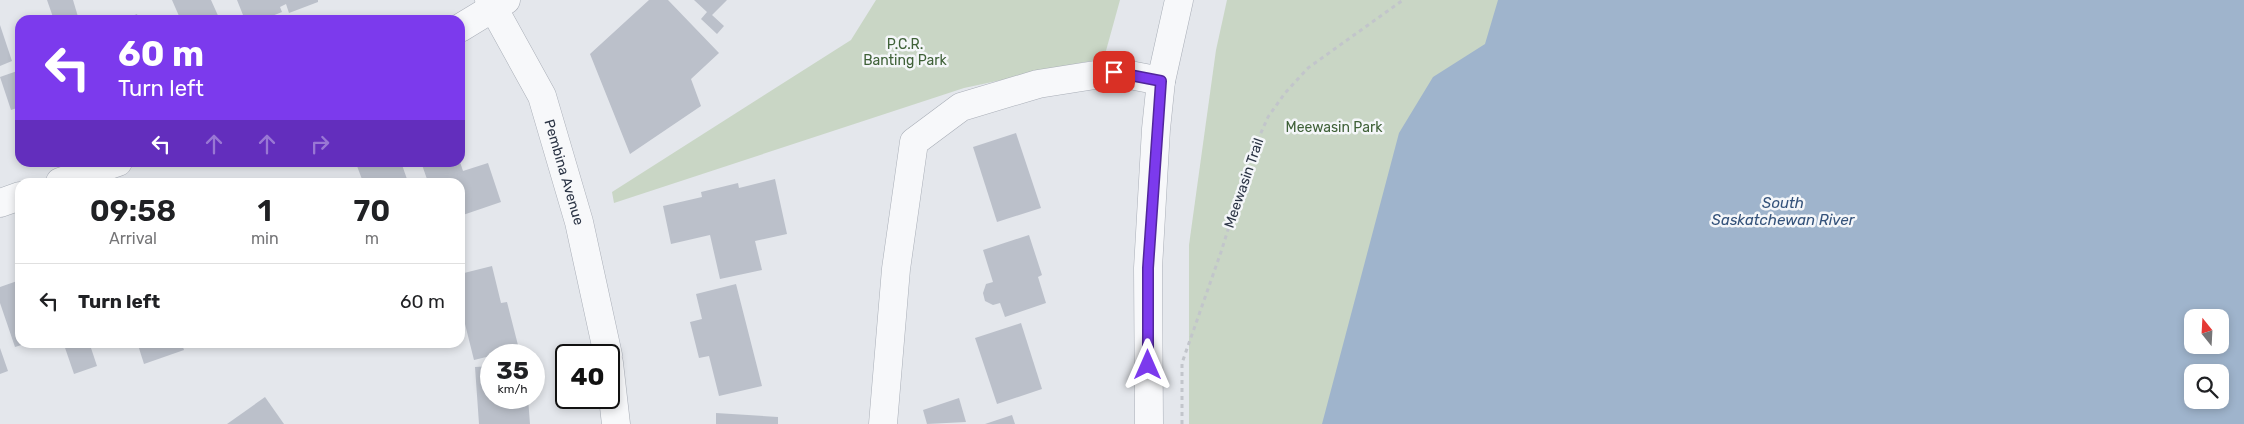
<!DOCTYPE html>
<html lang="en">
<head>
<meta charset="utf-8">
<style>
  body { margin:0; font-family:Rubik,sans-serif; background:#f6f6f6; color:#202124; height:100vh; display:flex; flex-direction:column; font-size:19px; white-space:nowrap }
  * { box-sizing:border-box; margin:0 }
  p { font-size:16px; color:#757577 }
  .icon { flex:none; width:28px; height:28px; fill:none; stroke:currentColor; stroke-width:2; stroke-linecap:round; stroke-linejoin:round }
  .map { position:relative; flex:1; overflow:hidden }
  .side { position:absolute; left:15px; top:178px; width:450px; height:170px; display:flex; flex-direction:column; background:#fff; border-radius:15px; box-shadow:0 2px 8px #0003 }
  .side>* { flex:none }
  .top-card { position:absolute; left:15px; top:15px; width:450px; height:152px; border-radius:15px; box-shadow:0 2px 8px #0003; background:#7c3aed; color:#fff; overflow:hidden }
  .needle { width:32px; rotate:342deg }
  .fabs { position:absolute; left:2184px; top:309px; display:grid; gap:10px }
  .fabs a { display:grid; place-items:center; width:45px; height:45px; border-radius:10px; background:#fff; box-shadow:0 2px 8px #0003; font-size:25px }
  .speed { position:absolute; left:480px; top:344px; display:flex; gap:10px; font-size:25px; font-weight:700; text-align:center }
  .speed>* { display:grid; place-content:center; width:65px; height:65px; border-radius:50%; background:#fff; box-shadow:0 2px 8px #0003; line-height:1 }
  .speed small { font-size:12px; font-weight:400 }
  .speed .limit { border:2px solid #111; border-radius:8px; background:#fff; color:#111 }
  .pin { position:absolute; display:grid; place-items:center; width:42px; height:42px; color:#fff; margin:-21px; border-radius:10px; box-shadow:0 2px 8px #0006 }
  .me { position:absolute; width:55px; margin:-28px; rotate:0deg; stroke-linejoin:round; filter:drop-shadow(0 0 4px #0008) }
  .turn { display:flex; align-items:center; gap:18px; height:105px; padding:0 20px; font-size:22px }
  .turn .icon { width:65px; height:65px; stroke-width:2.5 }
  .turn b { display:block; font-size:35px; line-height:42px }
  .lanes { display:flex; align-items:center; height:48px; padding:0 20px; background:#0003; justify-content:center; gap:25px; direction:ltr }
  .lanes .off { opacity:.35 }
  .eta { display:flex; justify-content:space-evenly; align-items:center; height:85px; text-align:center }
  .eta b { font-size:30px; font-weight:600; line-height:35px }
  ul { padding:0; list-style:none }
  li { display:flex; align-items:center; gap:15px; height:75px; padding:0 20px; border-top:1px solid #e0e0e0 }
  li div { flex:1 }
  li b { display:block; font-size:19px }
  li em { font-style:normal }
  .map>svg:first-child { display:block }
</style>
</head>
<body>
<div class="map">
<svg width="2244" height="424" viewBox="0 0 2244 424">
  <rect width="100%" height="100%" fill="#e4e7ec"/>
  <g fill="#c9d6c5">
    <polygon points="876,0 1120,0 1104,58 964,88 614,203 612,192 851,40"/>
    <polygon points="1227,0 1558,0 1353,424 1189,424 1189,245 1216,50"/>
  </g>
  <path fill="#9fb4cc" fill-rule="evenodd" d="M1498,0H2244V424H1322L1399,133L1433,77L1485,44ZM2192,318H2220V345H2192ZM2192,372H2220V400H2192Z"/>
  <g fill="#bbc0ca">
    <polygon points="47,0 73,0 79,20 54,20"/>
    <polygon points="172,0 211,0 220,20 169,20 179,16"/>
    <polygon points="237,0 318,0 318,2 289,13 286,4 280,7 282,12 262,20 245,20"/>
    <polygon points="649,0 668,0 719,53 691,79 701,106 630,154 590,54"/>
    <polygon points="694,0 727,0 712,15 724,26 717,34 701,19 707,12"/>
    <polygon points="137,14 139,20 122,20"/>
    <polygon points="0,25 12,61 0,66"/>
    <polygon points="20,70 20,107 11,110 0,77"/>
    <polygon points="1016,133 1041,208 997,222 973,147"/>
    <polygon points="369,162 401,162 408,182 363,182 357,166"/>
    <polygon points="421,162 460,162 463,171 488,163 501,202 460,216 460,182 428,182"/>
    <polygon points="775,179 787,234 755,241 762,270 720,279 710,235 671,244 663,206 702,197 701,192 738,183 739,188"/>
    <polygon points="1029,235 1042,275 1038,277 1046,303 1005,317 1000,303 993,305 985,301 983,293 986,284 993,282 983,250"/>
    <polygon points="492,266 501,303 507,302 519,349 474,360 460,304 460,274"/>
    <polygon points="20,280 20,342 28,343 15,347 0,303 0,287"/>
    <polygon points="736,284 762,386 719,396 709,356 699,358 690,322 702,319 696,294"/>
    <polygon points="1021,323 1042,389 997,404 975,338"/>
    <polygon points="63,342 89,342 97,366 74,374"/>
    <polygon points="137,342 181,342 184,350 144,364"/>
    <polygon points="0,348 8,371 0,374"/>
    <polygon points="491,366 491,398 528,398 530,424 479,424 475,367"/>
    <polygon points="265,397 284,424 227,424"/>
    <polygon points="959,398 966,422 927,424 923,410"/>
    <polygon points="716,413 778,417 778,424 716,424"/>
    <polygon points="1012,415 1015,424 985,424"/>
  </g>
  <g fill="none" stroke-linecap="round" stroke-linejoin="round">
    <defs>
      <g id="minor">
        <path id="s1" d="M489,0L542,96L579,222L608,355"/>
        <polyline points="460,28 506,0"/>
        <polyline points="60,182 118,162"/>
        <polyline points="0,203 20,196"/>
        <polyline points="609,363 616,424"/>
        <polyline points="883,424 896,269 914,142 961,107 1038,84 1114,72 1161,81"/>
        <polyline points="1149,424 1148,268 1156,129 1161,81 1179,0"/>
      </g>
    </defs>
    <use href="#minor" stroke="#a9aeb7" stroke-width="29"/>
    <polyline stroke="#c2c5cb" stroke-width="3" stroke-dasharray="4 4" stroke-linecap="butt" points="1182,424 1182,363 1221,252 1252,153 1268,117 1285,93 1308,68 1403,0"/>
    <use href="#minor" stroke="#f7f8fa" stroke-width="28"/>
  </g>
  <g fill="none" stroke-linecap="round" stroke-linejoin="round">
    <defs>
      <polyline id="route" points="1114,72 1161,81 1148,268 1148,365"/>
    </defs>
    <use href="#route" stroke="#51269a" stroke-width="12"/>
    <use href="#route" stroke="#7c3aed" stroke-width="9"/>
  </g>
  <g text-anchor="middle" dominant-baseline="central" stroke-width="5" stroke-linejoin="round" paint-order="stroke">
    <g font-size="14" fill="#3f6138" stroke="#f4f6f9">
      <text x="905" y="44">P.C.R.<tspan x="905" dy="16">Banting Park</tspan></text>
      <text x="1334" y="127">Meewasin Park</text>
    </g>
    <g font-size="14" fill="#2b3445" stroke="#f4f6f9">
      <text stroke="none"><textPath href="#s1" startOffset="189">Pembina Avenue</textPath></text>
      <text transform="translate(1244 183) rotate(-71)">Meewasin Trail</text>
    </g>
    <g font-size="15" font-style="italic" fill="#34527a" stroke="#f4f6f9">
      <text x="1783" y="203">South<tspan x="1783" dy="17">Saskatchewan River</tspan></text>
    </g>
  </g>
</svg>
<div class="fabs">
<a><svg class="needle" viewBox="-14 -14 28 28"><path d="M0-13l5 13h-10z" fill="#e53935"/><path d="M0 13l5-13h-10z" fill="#757577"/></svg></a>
<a><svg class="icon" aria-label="search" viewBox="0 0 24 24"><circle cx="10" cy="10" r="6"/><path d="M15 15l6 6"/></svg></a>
</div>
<div class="speed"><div>35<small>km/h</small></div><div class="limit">40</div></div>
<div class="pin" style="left:1114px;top:72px;background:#d93025"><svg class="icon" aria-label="arrive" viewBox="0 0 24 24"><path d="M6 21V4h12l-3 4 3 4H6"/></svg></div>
<svg class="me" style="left:1148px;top:365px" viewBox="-20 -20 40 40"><path d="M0-17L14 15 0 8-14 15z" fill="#7c3aed" stroke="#fff" stroke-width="4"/></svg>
<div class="top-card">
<div class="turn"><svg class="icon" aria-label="left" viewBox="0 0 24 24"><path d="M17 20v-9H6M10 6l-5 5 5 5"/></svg><div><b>60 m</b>Turn left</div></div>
<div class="lanes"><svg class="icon" aria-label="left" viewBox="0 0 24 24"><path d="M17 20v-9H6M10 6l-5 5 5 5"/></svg><svg class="icon off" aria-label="ahead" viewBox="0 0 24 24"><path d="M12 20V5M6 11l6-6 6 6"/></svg><svg class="icon off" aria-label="ahead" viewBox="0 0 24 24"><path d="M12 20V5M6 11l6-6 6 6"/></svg><svg class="icon off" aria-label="right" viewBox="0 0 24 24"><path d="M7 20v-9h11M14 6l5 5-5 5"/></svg></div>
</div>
<section class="side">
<div class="eta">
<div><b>09:58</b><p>Arrival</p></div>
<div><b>1</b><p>min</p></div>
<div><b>70</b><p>m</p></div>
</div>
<ul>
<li><svg class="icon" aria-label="left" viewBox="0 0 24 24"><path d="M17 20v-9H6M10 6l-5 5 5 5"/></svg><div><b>Turn left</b></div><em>60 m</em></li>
</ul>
</section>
</div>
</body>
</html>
